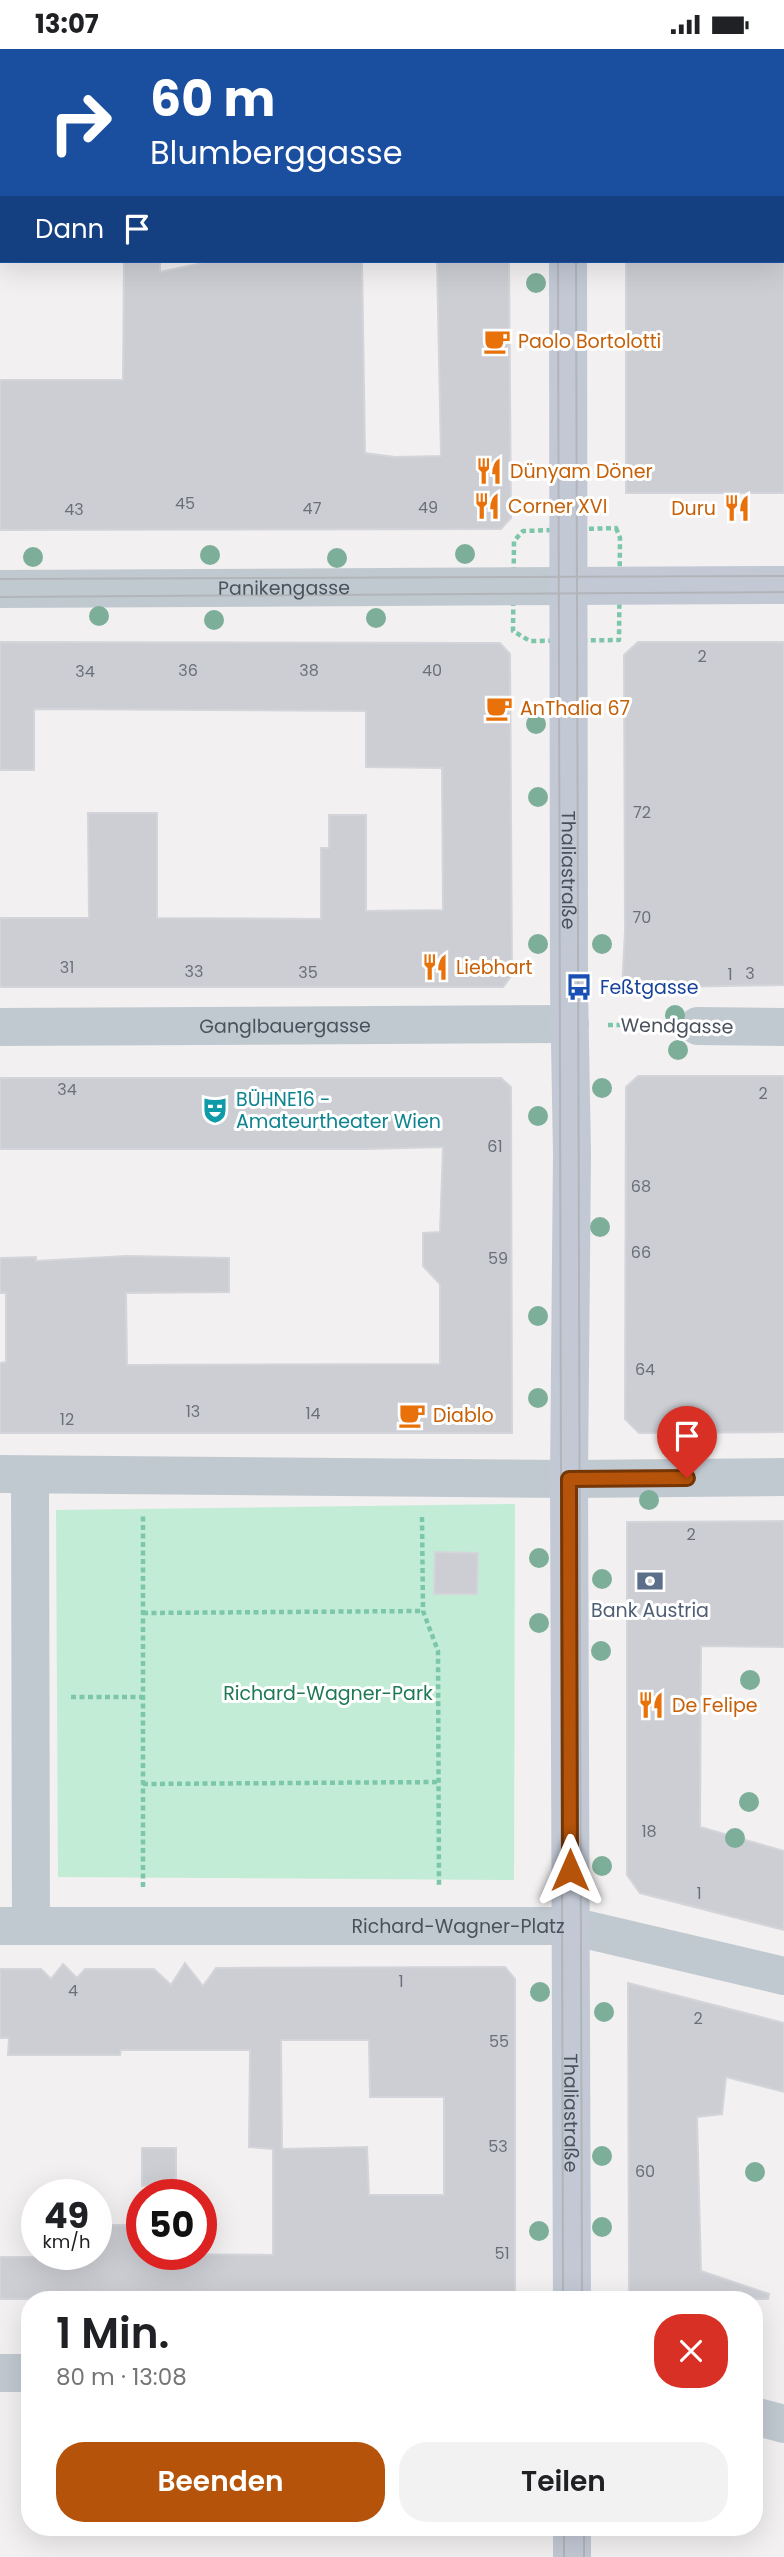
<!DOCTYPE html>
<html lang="de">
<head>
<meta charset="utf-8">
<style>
  body { margin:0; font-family:Poppins,sans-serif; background:#f2f2f2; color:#202124; height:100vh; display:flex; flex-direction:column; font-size:26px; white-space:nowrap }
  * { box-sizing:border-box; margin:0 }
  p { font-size:23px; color:#757577 }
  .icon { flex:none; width:38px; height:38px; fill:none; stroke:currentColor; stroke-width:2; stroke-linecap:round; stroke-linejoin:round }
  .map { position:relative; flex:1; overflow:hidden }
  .sheet { position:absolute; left:21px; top:2242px; width:742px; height:245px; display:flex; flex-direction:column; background:#fff; border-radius:28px; box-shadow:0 7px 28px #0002 }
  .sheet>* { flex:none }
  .banner { position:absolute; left:0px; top:0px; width:784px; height:214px; box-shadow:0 7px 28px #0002; background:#1a4fa0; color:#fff; overflow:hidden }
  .speed { position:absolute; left:21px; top:2130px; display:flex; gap:14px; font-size:35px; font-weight:700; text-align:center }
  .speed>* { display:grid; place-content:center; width:91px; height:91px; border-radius:50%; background:#fff; box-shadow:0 7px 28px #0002; line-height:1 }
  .speed small { font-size:18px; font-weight:400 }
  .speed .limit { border:10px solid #d22; background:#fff; color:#111 }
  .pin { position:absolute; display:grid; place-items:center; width:60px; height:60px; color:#fff; margin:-72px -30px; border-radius:50% 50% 50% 0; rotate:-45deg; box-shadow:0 0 7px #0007 }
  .pin .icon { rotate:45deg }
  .me { position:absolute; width:77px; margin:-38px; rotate:0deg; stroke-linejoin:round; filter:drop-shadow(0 0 5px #0008) }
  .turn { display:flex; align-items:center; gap:24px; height:147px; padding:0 35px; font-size:32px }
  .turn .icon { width:91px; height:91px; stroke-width:2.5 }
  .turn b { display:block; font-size:49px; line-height:60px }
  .then { display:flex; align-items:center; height:66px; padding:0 35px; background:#0003; gap:14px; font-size:26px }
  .round { display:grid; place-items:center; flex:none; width:74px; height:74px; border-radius:28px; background:#f2f2f2 }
  .overview { display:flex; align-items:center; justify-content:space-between; height:119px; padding:0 35px }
  h1 { font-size:42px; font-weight:600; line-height:52px }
  .action { display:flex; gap:14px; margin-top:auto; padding:14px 35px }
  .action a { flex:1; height:80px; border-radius:28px; background:#b45309; color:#fff; font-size:28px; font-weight:600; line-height:80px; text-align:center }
  .action a+a { background:#f2f2f2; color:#202124 }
  .status { display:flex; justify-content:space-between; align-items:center; height:49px; padding:0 35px; background:#fff; direction:ltr }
  .status svg { height:19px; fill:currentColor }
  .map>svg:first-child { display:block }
</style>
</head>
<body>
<div class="status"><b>13:07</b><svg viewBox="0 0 49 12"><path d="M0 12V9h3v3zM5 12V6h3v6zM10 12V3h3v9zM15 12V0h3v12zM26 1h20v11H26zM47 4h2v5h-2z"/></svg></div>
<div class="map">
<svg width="784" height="2508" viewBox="0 0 784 2508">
  <rect width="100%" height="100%" fill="#f2f0f0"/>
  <polygon fill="#c2ecd5" points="515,1455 514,1831 58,1828 56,1461"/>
  <g fill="#cdced4" stroke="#d4d5da" stroke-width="2" fill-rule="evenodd">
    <polygon points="124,212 160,212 160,223 212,212 362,212 365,404 395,408 441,407 437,212 509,212 511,469 501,480 0,481 0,331 123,331"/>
    <rect x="626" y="212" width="158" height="232"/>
    <polygon points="0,593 500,594 510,605 512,926 503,938 0,938 0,869 89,869 88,764 157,764 157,869 321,870 321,799 329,799 329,766 366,766 366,862 443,861 442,719 366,718 366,662 34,660 34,721 0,721"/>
    <polygon points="638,593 784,593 784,936 622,939 625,882 624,606"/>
    <polygon points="638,1027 784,1027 784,1383 639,1384 625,1370 626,1038"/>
    <polygon points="0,1029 501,1029 511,1038 512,1384 0,1384 0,1314 6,1313 6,1244 0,1244 0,1209 36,1208 36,1212 126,1207 229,1209 229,1243 126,1244 127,1316 440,1315 440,1235 423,1217 423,1184 440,1183 443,1098 367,1100 0,1100"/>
    <polygon points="784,1472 784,1598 701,1597 700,1778 784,1802 784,1881 640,1844 627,1826 627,1473"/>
    <polygon points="435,1503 478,1504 477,1545 434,1545"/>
    <path d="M185,1914L203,1937L216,1919L505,1918L515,1930V2250H0V2208H81V2205H96V2176H142V2205L273,2206V2100L249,2098L250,2001H121L120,2006H8L9,1989H0V1920H41L51,1930L63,1915L77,1929L85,1920H154L171,1936ZM281,1991H369L370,2048H444V2146H369L367,2098L282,2100Z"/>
    <polygon points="628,1934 784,1974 784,2043 726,2028 722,2065 697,2068 701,2222 769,2245 768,2250 629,2250"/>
    <polygon points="142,2099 176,2099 176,2136 142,2137"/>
  </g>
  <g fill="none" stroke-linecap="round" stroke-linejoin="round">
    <g stroke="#7cc7a9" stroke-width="4.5" stroke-dasharray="5 3.5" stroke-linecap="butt">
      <polygon points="616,479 620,489 619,591 530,592 513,582 514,492 523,482"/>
      <polyline points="608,976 659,976"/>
      <polyline points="422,1468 423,1562 438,1602 439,1838"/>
      <polyline points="143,1564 423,1562"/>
      <polyline points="71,1648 143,1648"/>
      <polyline points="143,1735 439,1733"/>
      <polyline points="143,1838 143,1465"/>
    </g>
    <g stroke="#c1c9d0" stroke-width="38">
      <polyline points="0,56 2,56"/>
      <path id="s1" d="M0,540L568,537"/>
      <polyline points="698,977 784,978"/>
      <path id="s2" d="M0,978L570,975"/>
      <polyline points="0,1425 569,1430 784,1428"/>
      <polyline points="30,1426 31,1877"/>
      <path id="s3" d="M0,1877H571L784,1927"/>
      <polyline points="0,2324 30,2324"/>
      <polyline points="754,2367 784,2375"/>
    </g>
    <g stroke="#c2c9d5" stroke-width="38">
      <polyline points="568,0 568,2"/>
      <path id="s4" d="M568,212L569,939L572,1104L569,1430L572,2250"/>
      <polyline points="568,537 784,536"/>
      <polyline points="572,2478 572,2508"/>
    </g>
    <g stroke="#b2b4b9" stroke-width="2">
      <polyline points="576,0 576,2"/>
      <polyline points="558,2 558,0"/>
      <polyline points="558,212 563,2250"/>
      <polyline points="576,212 582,2250"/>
      <polyline points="0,530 784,527"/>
      <polyline points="0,548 784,543"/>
      <polyline points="564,2478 564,2508"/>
      <polyline points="584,2478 584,2508"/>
    </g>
  </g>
  <g fill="#7dae9a">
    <circle cx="536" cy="234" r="10"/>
    <circle cx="465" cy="505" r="10"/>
    <circle cx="210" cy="506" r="10"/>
    <circle cx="33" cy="508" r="10"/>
    <circle cx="337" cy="509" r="10"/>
    <circle cx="99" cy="567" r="10"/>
    <circle cx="376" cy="569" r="10"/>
    <circle cx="214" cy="571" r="10"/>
    <circle cx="536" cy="675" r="10"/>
    <circle cx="538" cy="748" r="10"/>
    <circle cx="538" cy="895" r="10"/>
    <circle cx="602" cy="895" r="10"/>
    <circle cx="675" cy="966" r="10"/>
    <circle cx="678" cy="1001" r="10"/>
    <circle cx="602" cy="1039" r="10"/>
    <circle cx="538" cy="1067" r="10"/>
    <circle cx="600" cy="1178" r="10"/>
    <circle cx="538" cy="1267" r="10"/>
    <circle cx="538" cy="1349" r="10"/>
    <circle cx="649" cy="1451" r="10"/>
    <circle cx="539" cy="1509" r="10"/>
    <circle cx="602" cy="1530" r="10"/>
    <circle cx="539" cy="1574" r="10"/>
    <circle cx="601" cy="1602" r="10"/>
    <circle cx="750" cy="1631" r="10"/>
    <circle cx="749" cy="1753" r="10"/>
    <circle cx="735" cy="1789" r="10"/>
    <circle cx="602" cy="1817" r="10"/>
    <circle cx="540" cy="1943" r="10"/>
    <circle cx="604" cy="1963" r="10"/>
    <circle cx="602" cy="2107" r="10"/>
    <circle cx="755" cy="2123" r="10"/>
    <circle cx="602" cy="2178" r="10"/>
    <circle cx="539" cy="2182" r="10"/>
  </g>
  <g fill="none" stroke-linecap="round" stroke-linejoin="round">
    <defs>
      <polyline id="route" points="570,1821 569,1430 687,1429"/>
    </defs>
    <use href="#route" stroke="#753606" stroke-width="18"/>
    <use href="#route" stroke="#b45309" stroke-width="12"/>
  </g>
  <defs>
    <symbol id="cafe-bare" viewBox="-9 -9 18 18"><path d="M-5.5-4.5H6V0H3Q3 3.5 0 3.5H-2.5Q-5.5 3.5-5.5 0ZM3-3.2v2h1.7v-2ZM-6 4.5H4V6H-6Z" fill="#e8710a" stroke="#fff" stroke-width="2.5" paint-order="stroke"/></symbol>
    <symbol id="restaurant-bare" viewBox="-9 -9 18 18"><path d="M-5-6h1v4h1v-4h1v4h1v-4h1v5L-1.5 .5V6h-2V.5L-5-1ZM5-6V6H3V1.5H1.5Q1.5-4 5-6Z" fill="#e8710a" stroke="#fff" stroke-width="2.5" paint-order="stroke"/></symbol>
    <symbol id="bus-bare" viewBox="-9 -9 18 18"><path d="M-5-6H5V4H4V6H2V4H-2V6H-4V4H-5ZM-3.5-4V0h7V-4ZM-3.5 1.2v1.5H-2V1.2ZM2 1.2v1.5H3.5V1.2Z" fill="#1a4fb4" stroke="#fff" stroke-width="2.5" paint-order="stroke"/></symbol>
    <symbol id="theatre-bare" viewBox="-9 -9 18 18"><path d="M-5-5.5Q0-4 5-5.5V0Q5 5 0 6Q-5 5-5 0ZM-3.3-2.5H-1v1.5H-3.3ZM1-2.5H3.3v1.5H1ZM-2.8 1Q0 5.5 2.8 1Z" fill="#0f9aa8" stroke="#fff" stroke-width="2.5" paint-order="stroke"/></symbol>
    <symbol id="bank-bare" viewBox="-9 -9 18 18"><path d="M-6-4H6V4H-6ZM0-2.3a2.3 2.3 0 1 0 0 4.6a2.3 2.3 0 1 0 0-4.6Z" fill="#5c6f8a" stroke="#fff" stroke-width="2.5" paint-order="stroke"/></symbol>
  </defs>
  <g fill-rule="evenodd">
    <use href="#cafe-bare" x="478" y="273" width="38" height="38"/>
    <use href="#restaurant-bare" x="470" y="403" width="38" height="38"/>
    <use href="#restaurant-bare" x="468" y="438" width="38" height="38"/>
    <use href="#restaurant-bare" x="718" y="440" width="38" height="38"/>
    <use href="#cafe-bare" x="480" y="640" width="38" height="38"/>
    <use href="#restaurant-bare" x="416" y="899" width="38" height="38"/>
    <use href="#bus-bare" x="560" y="919" width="38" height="38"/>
    <use href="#theatre-bare" x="196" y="1042" width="38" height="38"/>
    <use href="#cafe-bare" x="393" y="1347" width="38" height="38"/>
    <use href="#bank-bare" x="631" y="1513" width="38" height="38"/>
    <use href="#restaurant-bare" x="632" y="1637" width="38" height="38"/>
  </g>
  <g text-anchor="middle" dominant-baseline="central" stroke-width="6" stroke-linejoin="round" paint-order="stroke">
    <g font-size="16" fill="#6a707a">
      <text x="185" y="454">45</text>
      <text x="428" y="458">49</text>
      <text x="312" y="459">47</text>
      <text x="74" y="460">43</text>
      <text x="702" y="607">2</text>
      <text x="188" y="621">36</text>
      <text x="309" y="621">38</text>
      <text x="432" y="621">40</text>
      <text x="85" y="622">34</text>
      <text x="642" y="763">72</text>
      <text x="642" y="868">70</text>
      <text x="67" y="918">31</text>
      <text x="194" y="922">33</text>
      <text x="308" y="923">35</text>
      <text x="750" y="924">3</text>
      <text x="730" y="925">1</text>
      <text x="67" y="1040">34</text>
      <text x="763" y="1044">2</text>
      <text x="495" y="1097">61</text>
      <text x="641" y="1137">68</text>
      <text x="641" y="1203">66</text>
      <text x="498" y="1209">59</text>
      <text x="645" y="1320">64</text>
      <text x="193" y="1362">13</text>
      <text x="313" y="1364">14</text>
      <text x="67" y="1370">12</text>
      <text x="691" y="1485">2</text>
      <text x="649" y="1782">18</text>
      <text x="699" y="1844">1</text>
      <text x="401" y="1932">1</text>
      <text x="73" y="1941">4</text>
      <text x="698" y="1969">2</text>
      <text x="499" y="1992">55</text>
      <text x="498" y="2097">53</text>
      <text x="645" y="2122">60</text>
      <text x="502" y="2204">51</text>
    </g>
    <g font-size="19" fill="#c56008" stroke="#fff" text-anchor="start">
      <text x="518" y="292">Paolo Bortolotti</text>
      <text x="510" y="422">Dünyam Döner</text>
      <text x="508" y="457">Corner XVI</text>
      <text x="716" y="459" text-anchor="end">Duru</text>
      <text x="520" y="659">AnThalia 67</text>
      <text x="456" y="918">Liebhart</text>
      <text x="433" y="1366">Diablo</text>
      <text x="672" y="1656">De Felipe</text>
    </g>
    <g font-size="19" fill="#49515c" stroke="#fff">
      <text stroke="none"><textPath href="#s1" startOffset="284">Panikengasse</textPath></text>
      <text stroke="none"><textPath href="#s4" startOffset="609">Thaliastraße</textPath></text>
      <text stroke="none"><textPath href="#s2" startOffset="285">Ganglbauergasse</textPath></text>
      <text transform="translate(677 977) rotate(1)">Wendgasse</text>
      <text stroke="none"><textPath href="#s3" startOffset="458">Richard-Wagner-Platz</textPath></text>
      <text stroke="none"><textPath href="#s4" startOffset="1852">Thaliastraße</textPath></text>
    </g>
    <g font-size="19" fill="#164399" stroke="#fff" text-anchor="start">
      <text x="600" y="938">Feßtgasse</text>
    </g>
    <g font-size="19" fill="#0d838f" stroke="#fff" text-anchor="start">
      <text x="236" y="1050">BÜHNE16 -<tspan x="236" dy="22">Amateurtheater Wien</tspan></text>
    </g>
    <g font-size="19" fill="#4e5e75" stroke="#fff">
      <text x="650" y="1561">Bank Austria</text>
    </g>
    <g font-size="19" fill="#1e7853" stroke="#fff">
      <text x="328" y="1644">Richard-Wagner-Park</text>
    </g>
  </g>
</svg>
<div class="speed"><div>49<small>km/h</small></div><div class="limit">50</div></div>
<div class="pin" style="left:687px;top:1429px;background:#d93025"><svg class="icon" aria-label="arrive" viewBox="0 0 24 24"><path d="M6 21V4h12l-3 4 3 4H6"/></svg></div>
<svg class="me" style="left:570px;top:1821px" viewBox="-20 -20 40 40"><path d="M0-17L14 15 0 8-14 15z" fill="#b45309" stroke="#fff" stroke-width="4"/></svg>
<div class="banner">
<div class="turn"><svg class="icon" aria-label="right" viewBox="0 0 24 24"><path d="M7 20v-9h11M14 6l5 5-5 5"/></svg><div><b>60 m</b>Blumberggasse</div></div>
<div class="then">Dann<svg class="icon" aria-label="arrive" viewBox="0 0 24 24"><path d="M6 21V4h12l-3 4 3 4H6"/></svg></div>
</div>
<section class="sheet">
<div class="overview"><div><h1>1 Min.</h1><p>80 m · 13:08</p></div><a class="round" style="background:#d93025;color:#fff"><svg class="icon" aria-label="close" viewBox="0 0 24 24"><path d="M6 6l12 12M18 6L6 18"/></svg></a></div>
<div class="action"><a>Beenden</a><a>Teilen</a></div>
</section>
</div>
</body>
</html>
